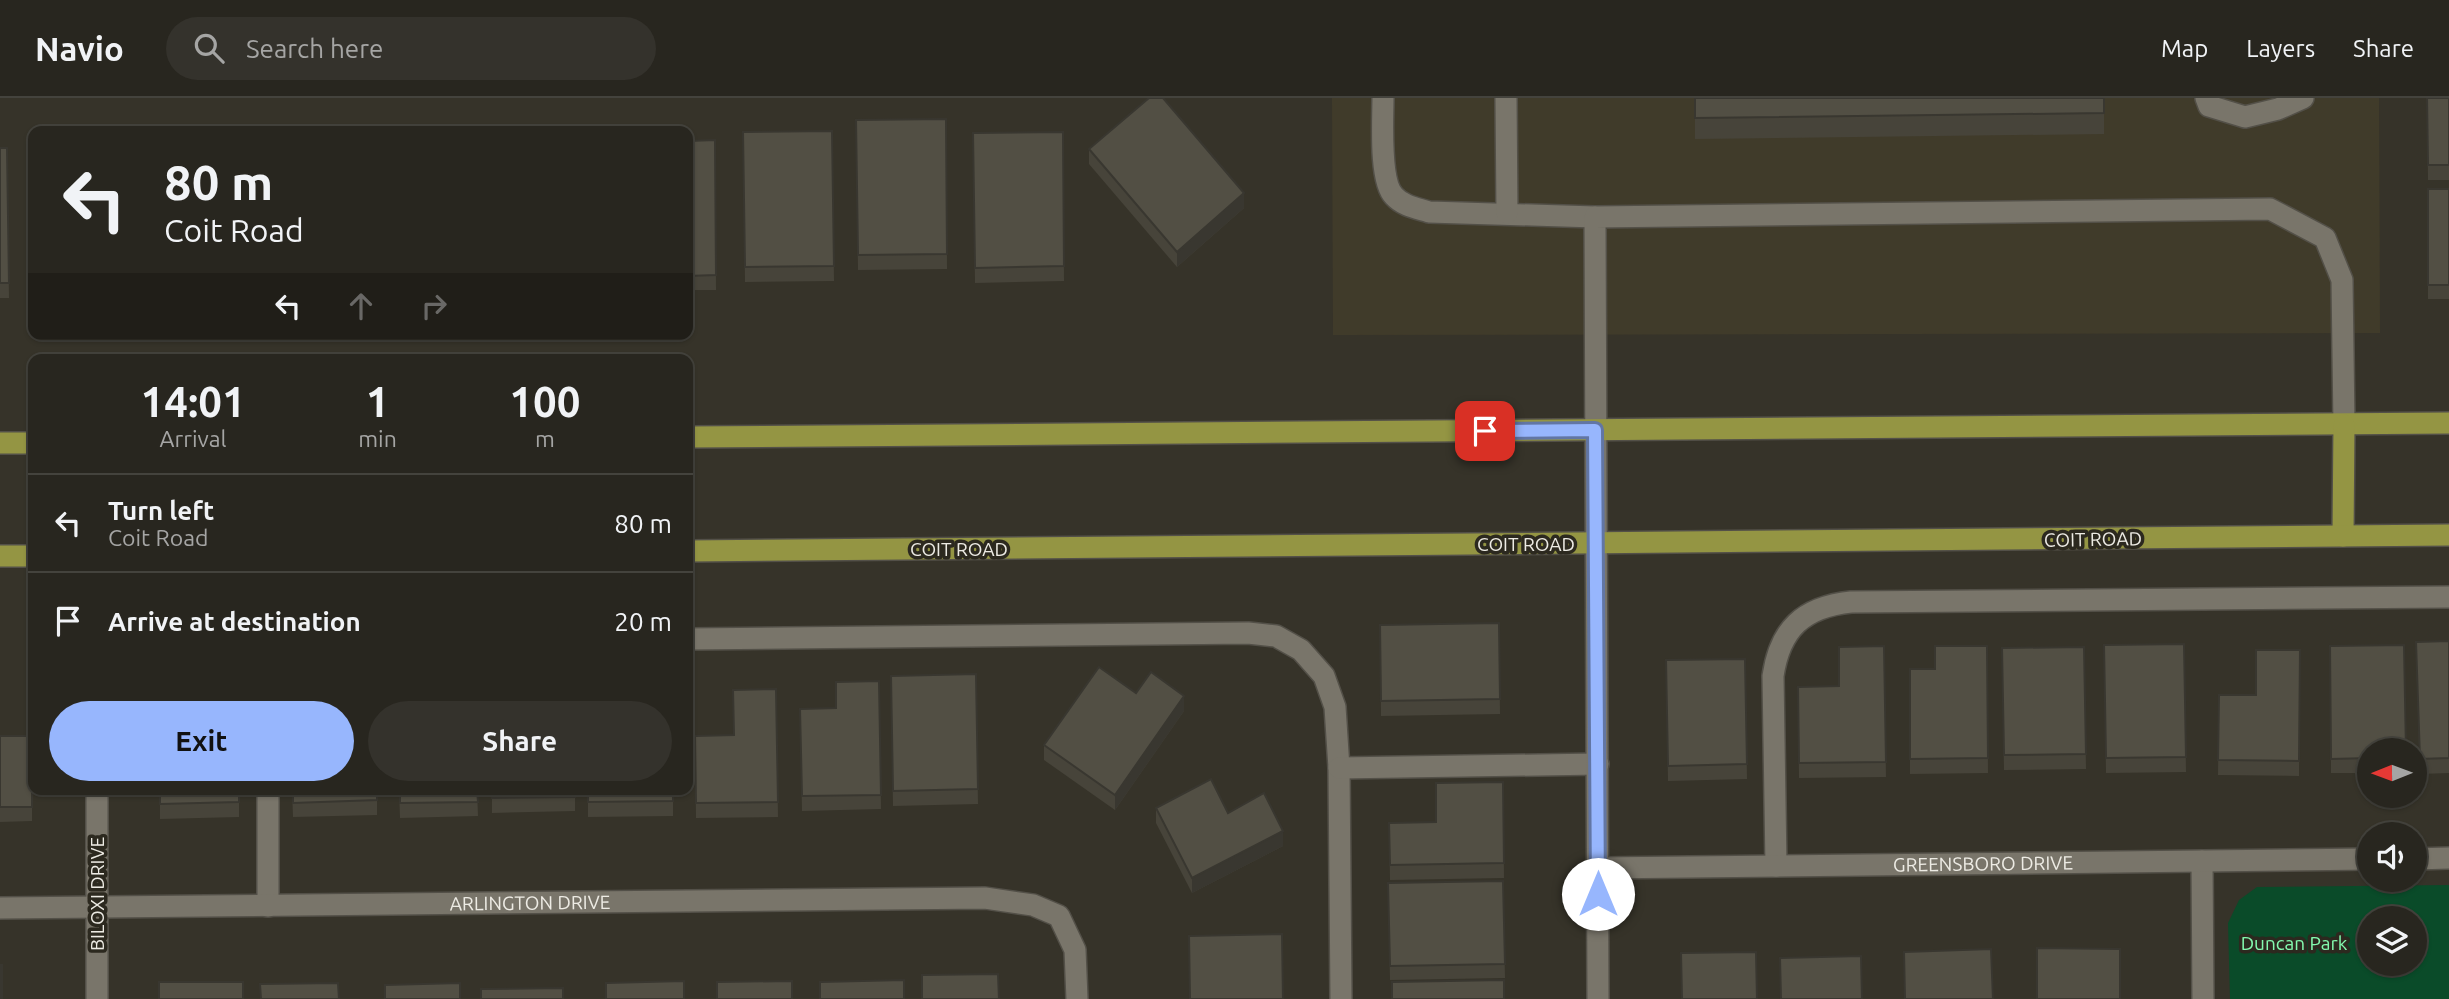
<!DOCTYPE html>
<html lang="en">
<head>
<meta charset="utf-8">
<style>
  body { margin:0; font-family:Ubuntu,sans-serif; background:#34322c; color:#f1f3f6; height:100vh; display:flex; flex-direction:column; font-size:26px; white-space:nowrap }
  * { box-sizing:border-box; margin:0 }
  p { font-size:23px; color:#a5a5a4 }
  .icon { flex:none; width:38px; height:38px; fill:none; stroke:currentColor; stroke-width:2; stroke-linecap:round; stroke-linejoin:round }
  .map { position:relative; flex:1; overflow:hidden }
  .side { position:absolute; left:28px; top:256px; width:665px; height:441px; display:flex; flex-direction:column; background:#28261f; border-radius:14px; box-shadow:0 2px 5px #0004,0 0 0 2px #44433d }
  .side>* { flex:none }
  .guide { position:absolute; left:28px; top:28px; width:665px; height:214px; border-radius:14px; box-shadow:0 2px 5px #0004,0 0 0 2px #44433d; background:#28261f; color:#f1f3f6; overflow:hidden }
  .needle { width:46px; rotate:269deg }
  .fabs { position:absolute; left:2357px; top:640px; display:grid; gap:14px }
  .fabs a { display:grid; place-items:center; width:70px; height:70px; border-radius:50%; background:#28261f; box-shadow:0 2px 5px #0004,0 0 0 2px #44433d; font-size:35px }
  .pin { position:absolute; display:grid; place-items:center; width:60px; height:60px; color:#fff; margin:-30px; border-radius:14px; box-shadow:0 4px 10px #0006 }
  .me { position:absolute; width:77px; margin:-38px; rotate:0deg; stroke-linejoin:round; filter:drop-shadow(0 0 5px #0008) }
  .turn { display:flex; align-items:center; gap:24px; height:147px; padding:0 21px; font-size:32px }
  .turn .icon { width:91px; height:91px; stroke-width:2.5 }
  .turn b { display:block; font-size:49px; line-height:60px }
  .lanes { display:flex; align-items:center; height:66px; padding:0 21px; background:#0003; justify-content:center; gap:35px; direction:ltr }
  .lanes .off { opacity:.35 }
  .eta { display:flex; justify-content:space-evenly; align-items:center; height:119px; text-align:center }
  .eta b { font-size:42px; font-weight:700; line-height:49px }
  .cta { display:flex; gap:14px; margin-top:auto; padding:14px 21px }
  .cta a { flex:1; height:80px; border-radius:42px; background:#97b6fd; color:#111; font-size:28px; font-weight:700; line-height:80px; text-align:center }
  .cta a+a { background:#34322c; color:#f1f3f6 }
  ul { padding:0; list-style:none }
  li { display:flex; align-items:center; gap:21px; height:98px; padding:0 21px; border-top:2px solid #44433d }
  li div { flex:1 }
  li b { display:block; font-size:26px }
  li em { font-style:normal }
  header { display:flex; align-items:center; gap:42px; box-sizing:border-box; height:98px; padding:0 35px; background:#28261f; border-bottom:2px solid #44433d }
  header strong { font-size:33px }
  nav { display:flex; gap:38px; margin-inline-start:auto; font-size:24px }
  .search { width:490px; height:63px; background:#34322c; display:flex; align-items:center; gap:18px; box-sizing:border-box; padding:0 24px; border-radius:38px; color:#a5a5a4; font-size:26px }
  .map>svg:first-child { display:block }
</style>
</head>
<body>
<header>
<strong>Navio</strong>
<div class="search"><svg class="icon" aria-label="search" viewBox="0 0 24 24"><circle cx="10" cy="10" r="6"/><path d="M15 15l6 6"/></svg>Search here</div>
<nav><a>Map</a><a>Layers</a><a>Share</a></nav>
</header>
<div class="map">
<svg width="2449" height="901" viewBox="0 0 2449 901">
  <rect width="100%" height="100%" fill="#363329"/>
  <polygon fill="#403b2a" points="1332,0 2379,0 2380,235 1333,237"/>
  <path fill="#0a4b29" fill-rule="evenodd" d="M2449,787V901H2230L2228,825L2239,802L2257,789ZM2370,821H2415V866H2370Z"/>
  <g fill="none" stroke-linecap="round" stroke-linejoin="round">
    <defs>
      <g id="minor">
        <path d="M1383,0C1383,22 1379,83 1394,98C1403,108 1416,110 1429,114L1595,119"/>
        <polyline points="1506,0 1507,115"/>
        <polyline points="2206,0 2209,8 2245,19 2278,11 2303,0"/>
        <polyline points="688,541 1248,535 1276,538 1301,552 1324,578 1335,609 1339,670 1341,901"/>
        <polyline points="1339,670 1598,666"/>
        <polyline points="2415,761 2449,760"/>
        <polyline points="2202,763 2203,901"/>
        <path d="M1776,768L1773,578C1780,531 1803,509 1851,504L2449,499"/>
        <path id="s1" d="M1598,770L2370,761"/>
        <polyline points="268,808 268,691"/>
        <path id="s2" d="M0,810L985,800L1033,807L1059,818L1075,852L1077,901"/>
        <polyline points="97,901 97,691"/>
        <polyline points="1598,901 1595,119 2270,111 2325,140 2342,182 2344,327"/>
      </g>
      <g id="major">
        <polyline points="688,339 2449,325"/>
        <polyline points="0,345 33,345"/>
        <polyline points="2343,438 2344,327"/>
        <polyline points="688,453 2449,437"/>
        <polyline points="0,458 33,458"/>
      </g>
    </defs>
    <use href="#minor" stroke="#535048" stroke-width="24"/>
    <use href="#major" stroke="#535048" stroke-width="24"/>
    <use href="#minor" stroke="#79756a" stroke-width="21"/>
    <use href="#major" stroke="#949543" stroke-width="21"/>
  </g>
  <g fill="#47443a">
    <polygon points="1695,0 2104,0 2104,36 1695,41"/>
    <polygon points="2427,0 2449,0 2449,82 2428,82"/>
    <polygon points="946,21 947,171 858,172 856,22"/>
    <polygon points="832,33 834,183 745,184 743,34"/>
    <polygon points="1063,34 1064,183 975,185 973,35"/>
    <polygon points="715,42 716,192 688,192 688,43"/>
    <polygon points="0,50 7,50 9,200 0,200"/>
    <polygon points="1089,51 1244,110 1177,169 1089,66"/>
    <rect x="2428" y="91" width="21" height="110"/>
    <polygon points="1499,525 1500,616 1381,618 1380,527"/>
    <polygon points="2449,543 2449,675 2420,676 2416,559"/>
    <polygon points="2184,546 2186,674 2106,675 2104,547"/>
    <polygon points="1884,548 1886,679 1799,680 1798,589 1839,588"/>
    <polygon points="1987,548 1988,675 1910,676 1910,571 1935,571"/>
    <polygon points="2330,548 2370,653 2370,675 2331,675"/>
    <polygon points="2084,549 2086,671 2004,672 2002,550"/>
    <polygon points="2300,552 2299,678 2218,677 2219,597 2256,597"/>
    <polygon points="1745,561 1747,681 1668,683 1666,562"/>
    <polygon points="976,576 978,706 893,708 891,578"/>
    <polygon points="879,583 881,711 802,713 800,611 836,610"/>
    <polygon points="776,591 778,719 696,720 695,638 733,637"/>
    <polygon points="1136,595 1184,613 1115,712 1044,662 1044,647"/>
    <polygon points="0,638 32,638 32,723 0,724"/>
    <polygon points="1503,684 1504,780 1390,782 1389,725 1436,724"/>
    <polygon points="160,691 239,691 239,719 160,721"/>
    <polygon points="292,691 377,691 377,717 293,719"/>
    <polygon points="399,691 477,691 478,718 400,720"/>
    <polygon points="492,691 575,691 575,713 492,715"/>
    <polygon points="588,691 673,691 673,718 588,719"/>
    <polygon points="1156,710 1228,715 1283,748 1192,795 1156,725"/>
    <polygon points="1503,783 1505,880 1390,882 1388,785"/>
  </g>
  <g fill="#393730">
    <polygon points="1244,95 1244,110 1177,169 1177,154"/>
    <polygon points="1184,598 1184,613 1115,712 1115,697"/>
    <polygon points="1283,733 1283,748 1192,795 1192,780"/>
  </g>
  <g fill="#524f44" stroke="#393730" stroke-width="2">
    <polygon points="1149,0 1163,0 1244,95 1177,154 1089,51"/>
    <polygon points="1695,0 2104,0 2104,15 1695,20"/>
    <polygon points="2427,0 2449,0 2449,67 2428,67"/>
    <polygon points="946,21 947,156 858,157 856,22"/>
    <polygon points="832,33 834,168 745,169 743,34"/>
    <polygon points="1063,34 1064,168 975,170 973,35"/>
    <polygon points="715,42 716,177 688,178 688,43"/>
    <polygon points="0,50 7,50 9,185 0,185"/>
    <rect x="2428" y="91" width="21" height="96"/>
    <polygon points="1499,525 1500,601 1381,603 1380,527"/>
    <polygon points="2449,543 2449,660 2420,661 2416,544"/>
    <polygon points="2184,546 2186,659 2106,660 2104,547"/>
    <polygon points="2404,547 2406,653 2370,653 2370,660 2331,661 2330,548"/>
    <polygon points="1884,548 1886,664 1799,665 1798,589 1839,588 1839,549"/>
    <polygon points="1935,548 1987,548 1988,660 1910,661 1910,571 1935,571"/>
    <polygon points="2084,549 2086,656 2004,657 2002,550"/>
    <polygon points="2256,552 2300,552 2299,663 2218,662 2219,597 2256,597"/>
    <polygon points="1745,561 1747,666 1668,668 1666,562"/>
    <polygon points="1099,569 1136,595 1151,574 1184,598 1115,697 1044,647"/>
    <polygon points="976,576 978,691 893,693 891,578"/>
    <polygon points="879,583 881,697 802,698 800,611 836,610 836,584"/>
    <polygon points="776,591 778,704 696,705 695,638 734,637 733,592"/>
    <rect x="0" y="638" width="32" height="71"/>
    <polygon points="1211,681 1228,715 1264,695 1283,733 1192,780 1156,710"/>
    <polygon points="1503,684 1504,765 1390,767 1389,725 1436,724 1436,685"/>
    <polygon points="160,691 239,691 239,704 160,706"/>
    <polygon points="293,691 377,691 377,702 293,705"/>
    <polygon points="400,691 477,691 478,704 400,705"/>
    <polygon points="492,691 575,691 575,699 492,700"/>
    <polygon points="588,691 673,691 673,703 588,704"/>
    <polygon points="1503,783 1505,866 1390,868 1388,785"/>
    <polygon points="1282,836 1283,901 1190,901 1189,838"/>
    <polygon points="2037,850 2120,851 2120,901 2037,901"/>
    <polygon points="1991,851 1993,901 1905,901 1904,854"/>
    <polygon points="1756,854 1757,901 1682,901 1681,855"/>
    <polygon points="1861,858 1862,901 1781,901 1780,860"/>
    <rect x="0" y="867" width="2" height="34"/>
    <polygon points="998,876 999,901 922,901 922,877"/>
    <polygon points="904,882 904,901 820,901 820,884"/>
    <polygon points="1504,882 1504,901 1392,901 1392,884"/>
    <polygon points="684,883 684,901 606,901 606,885"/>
    <polygon points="792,883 792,901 717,901 717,884"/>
    <rect x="159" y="884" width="84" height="17"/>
    <polygon points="338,885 339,901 261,901 260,886"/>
    <polygon points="460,885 460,901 385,901 385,887"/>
    <polygon points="563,890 563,901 481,901 481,891"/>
  </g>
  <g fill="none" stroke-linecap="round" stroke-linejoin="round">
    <defs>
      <polyline id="route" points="1485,333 1595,332 1598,796"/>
    </defs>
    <use href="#route" stroke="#6276a4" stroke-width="18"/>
    <use href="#route" stroke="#97b6fd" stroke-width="12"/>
  </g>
  <g text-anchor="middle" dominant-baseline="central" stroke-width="7" stroke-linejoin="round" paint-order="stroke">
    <g font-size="19" fill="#edebe4" stroke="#2c291f">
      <text transform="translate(2093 441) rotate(-1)">COIT ROAD</text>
      <text x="1526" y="446">COIT ROAD</text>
      <text x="959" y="451">COIT ROAD</text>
      <text stroke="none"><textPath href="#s1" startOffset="385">GREENSBORO DRIVE</textPath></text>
      <text transform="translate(97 796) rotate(-90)">BILOXI DRIVE</text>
      <text stroke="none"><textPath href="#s2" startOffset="530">ARLINGTON DRIVE</textPath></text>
    </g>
    <g font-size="19" fill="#84fbaf" stroke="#2c291f">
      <text x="2294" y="845">Duncan Park</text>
    </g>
  </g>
</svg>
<div class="fabs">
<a><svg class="needle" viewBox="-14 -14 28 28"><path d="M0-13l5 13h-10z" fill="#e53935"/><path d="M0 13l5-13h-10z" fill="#a5a5a4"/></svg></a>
<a><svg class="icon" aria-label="sound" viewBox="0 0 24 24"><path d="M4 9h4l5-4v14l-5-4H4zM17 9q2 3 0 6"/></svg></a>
<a><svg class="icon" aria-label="layers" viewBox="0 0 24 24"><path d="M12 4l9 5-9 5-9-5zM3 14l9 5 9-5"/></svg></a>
</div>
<div class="pin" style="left:1485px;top:333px;background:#d93025"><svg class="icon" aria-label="arrive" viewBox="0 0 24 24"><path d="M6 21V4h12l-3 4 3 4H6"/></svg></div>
<svg class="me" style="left:1598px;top:796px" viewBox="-20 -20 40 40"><circle r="19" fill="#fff"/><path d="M0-13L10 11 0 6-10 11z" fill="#97b6fd"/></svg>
<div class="guide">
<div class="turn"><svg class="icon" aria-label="left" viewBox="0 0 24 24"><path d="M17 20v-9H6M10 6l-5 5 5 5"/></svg><div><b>80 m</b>Coit Road</div></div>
<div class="lanes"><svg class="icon" aria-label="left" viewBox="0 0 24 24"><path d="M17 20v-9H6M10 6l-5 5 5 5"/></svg><svg class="icon off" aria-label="ahead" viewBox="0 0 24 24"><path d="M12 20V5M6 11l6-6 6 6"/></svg><svg class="icon off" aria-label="right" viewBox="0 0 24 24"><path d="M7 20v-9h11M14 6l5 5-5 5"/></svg></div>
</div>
<section class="side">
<div class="eta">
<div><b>14:01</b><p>Arrival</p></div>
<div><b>1</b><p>min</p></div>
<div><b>100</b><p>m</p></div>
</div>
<ul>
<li><svg class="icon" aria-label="left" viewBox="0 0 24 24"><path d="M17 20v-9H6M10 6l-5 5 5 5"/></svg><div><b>Turn left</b><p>Coit Road</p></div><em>80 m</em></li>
<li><svg class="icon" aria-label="arrive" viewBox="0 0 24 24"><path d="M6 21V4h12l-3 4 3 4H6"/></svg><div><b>Arrive at destination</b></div><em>20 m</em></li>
</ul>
<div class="cta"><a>Exit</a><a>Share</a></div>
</section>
</div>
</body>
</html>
